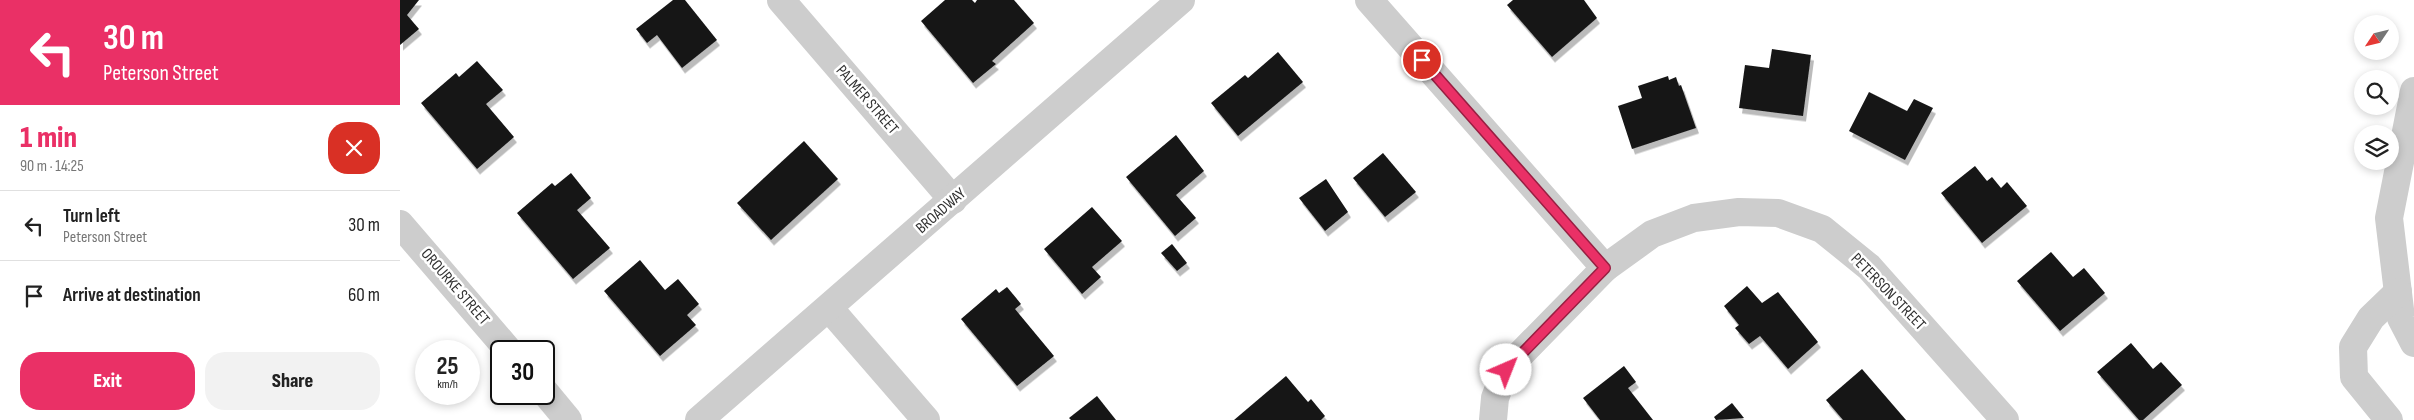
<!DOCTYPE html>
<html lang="en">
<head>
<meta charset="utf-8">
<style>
  body { margin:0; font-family:"Sofia Sans Condensed",sans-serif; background:#f2f2f2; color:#222; height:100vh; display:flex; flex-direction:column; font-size:19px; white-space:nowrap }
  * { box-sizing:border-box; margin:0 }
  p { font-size:16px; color:#767676 }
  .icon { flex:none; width:28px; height:28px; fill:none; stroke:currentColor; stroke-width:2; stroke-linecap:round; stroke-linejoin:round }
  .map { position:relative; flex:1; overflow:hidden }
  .side { display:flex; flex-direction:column; background:#fff; width:400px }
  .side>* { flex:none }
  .banner { background:#ea3066; color:#fff; overflow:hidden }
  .needle { width:32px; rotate:235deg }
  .fabs { position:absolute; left:1954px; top:15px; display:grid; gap:10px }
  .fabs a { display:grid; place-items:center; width:45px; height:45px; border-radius:50%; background:#fff; box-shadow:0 2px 8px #0003; font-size:25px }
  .speed { position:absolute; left:15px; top:340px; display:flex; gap:10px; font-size:25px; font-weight:700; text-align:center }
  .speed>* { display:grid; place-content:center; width:65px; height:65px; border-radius:50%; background:#fff; box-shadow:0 2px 8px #0003; line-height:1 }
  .speed small { font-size:12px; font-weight:400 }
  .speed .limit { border:2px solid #111; border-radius:8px; background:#fff; color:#111 }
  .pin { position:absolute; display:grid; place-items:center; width:42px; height:42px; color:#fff; margin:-21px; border:2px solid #fff; border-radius:50%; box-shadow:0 1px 5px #0007 }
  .me { position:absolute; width:55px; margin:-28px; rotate:44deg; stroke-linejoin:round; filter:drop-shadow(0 0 4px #0008) }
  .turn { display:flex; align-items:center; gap:18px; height:105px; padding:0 20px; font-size:22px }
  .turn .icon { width:65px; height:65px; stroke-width:2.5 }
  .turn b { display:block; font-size:35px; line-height:42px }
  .round { display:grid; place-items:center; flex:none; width:52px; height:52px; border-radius:20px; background:#f2f2f2 }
  .head { display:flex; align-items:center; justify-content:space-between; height:85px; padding:0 20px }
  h1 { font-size:30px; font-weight:800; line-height:38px; color:#ea3066 }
  .primary-button { display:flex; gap:10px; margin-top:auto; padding:10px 20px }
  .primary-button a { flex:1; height:58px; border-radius:20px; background:#ea3066; color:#fff; font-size:20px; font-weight:800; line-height:58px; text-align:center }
  .primary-button a+a { background:#f2f2f2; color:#222 }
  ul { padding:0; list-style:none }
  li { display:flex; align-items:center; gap:15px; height:70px; padding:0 20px; border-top:1px solid #e0e0e0 }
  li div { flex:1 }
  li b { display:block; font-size:19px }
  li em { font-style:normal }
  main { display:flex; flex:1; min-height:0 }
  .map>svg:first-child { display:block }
</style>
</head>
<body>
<main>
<section class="side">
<div class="banner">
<div class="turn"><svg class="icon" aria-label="left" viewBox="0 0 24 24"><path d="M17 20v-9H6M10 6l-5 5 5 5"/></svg><div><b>30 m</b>Peterson Street</div></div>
</div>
<div class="head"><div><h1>1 min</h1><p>90 m · 14:25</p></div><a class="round" style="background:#d93025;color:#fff"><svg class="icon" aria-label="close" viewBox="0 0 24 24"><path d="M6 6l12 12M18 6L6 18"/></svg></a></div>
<ul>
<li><svg class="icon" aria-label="left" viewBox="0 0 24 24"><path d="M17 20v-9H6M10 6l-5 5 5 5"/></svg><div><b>Turn left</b><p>Peterson Street</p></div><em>30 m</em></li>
<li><svg class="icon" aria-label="arrive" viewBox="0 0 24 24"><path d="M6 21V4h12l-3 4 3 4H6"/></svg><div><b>Arrive at destination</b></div><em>60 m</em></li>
</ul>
<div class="primary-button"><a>Exit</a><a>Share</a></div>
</section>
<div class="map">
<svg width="2014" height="420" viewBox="0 0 2014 420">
  <defs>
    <filter id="shadow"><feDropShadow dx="3" dy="5.5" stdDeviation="0" flood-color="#0004"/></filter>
  </defs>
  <rect width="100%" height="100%" fill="#fff"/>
  <g fill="#171717" filter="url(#shadow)">
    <polygon points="0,0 19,0 7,15 19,29 0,45"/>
    <polygon points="273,0 285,0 317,40 282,68 257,35 247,43 236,29"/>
    <polygon points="545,0 572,0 575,3 577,0 614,0 634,23 592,61 596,64 573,83 521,21"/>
    <polygon points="1113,0 1184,0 1197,18 1152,57 1107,5"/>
    <polygon points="1372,49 1411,55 1403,116 1339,108 1345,65 1369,68"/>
    <polygon points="878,52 903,82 838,136 811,103 845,75 848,78"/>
    <polygon points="77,61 103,90 86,104 114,137 77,169 21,103 56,73 59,77"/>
    <polygon points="1268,76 1269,80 1276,77 1279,86 1281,85 1296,128 1232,149 1218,106 1242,98 1238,86"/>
    <polygon points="1469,92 1507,111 1514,99 1533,108 1505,160 1449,131"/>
    <polygon points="776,135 804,171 776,195 796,218 775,236 726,177"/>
    <polygon points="404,141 438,179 371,240 337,203"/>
    <polygon points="983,153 1016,192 985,217 953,178"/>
    <polygon points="1575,166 1587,181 1592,177 1601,188 1607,182 1627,206 1582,243 1541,193"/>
    <polygon points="171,173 191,198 177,210 210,248 173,279 117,213 152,183 155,186"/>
    <polygon points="926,179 948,212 925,231 899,198"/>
    <polygon points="692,207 722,241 692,267 701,277 682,294 644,249"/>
    <polygon points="772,244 787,263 777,271 761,253"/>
    <polygon points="1651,252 1673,277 1684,268 1705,293 1660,331 1617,281"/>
    <polygon points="240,260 265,290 278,279 299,304 287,315 296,325 260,356 204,291"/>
    <polygon points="1347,286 1362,303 1378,292 1418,342 1388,369 1360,336 1349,344 1335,328 1339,325 1324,306"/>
    <polygon points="607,287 621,304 615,309 654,356 617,386 561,319 596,289 599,293"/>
    <polygon points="1731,343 1753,369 1761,362 1782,385 1743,420 1739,420 1697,372"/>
    <polygon points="1224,366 1236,382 1228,388 1253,420 1200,420 1183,398"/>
    <polygon points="1462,369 1506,420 1443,420 1426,400"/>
    <polygon points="886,376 908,402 911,399 925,416 921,420 834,420"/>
    <polygon points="697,396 716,420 671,420 669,418"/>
    <polygon points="1332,403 1344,418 1316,420 1314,417"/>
  </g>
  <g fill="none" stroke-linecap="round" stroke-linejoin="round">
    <g stroke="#cdcdcd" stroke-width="28">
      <polyline points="381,0 553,200"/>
      <polyline points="969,0 1205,268"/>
      <polyline points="2014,91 1989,218 2001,318 2014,343"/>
      <polyline points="0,224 109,351"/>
      <polyline points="429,308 526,420"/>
      <polyline points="144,391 168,420"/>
      <polyline points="299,420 781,0"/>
      <polyline points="1093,420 1095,398 1106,369 1205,268 1252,234 1294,218 1339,212 1378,213 1422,229 1469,267 1605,420"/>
      <polyline points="1989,420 1954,377 1953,347 1971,318 1998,292"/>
    </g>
  </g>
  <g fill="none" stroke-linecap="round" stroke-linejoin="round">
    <defs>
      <polyline id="route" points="1022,60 1205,268 1106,370"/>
    </defs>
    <use href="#route" stroke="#981f42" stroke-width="12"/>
    <use href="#route" stroke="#ea3066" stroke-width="9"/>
  </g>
  <g text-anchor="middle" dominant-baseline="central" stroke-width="5" stroke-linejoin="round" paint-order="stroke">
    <g font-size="16" fill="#303030" stroke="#fff">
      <text transform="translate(467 100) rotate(49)">PALMER STREET</text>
      <text transform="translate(541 211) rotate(-41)">BROADWAY</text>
      <text transform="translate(55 287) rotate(49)">OROURKE STREET</text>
      <text transform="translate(1488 292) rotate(46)">PETERSON STREET</text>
    </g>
  </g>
</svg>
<div class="fabs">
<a><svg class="needle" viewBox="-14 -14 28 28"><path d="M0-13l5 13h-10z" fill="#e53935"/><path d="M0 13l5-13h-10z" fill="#767676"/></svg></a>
<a><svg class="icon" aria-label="search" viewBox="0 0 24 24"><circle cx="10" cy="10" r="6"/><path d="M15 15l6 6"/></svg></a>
<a><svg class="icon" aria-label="layers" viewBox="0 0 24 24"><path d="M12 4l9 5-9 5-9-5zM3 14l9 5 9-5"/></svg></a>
</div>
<div class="speed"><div>25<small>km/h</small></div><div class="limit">30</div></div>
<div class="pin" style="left:1022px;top:60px;background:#d93025"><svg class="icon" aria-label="arrive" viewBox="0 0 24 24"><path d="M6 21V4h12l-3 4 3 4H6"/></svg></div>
<svg class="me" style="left:1106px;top:370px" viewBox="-20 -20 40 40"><circle r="19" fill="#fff"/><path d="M0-13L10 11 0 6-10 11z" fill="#ea3066"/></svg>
</div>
</main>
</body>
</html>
